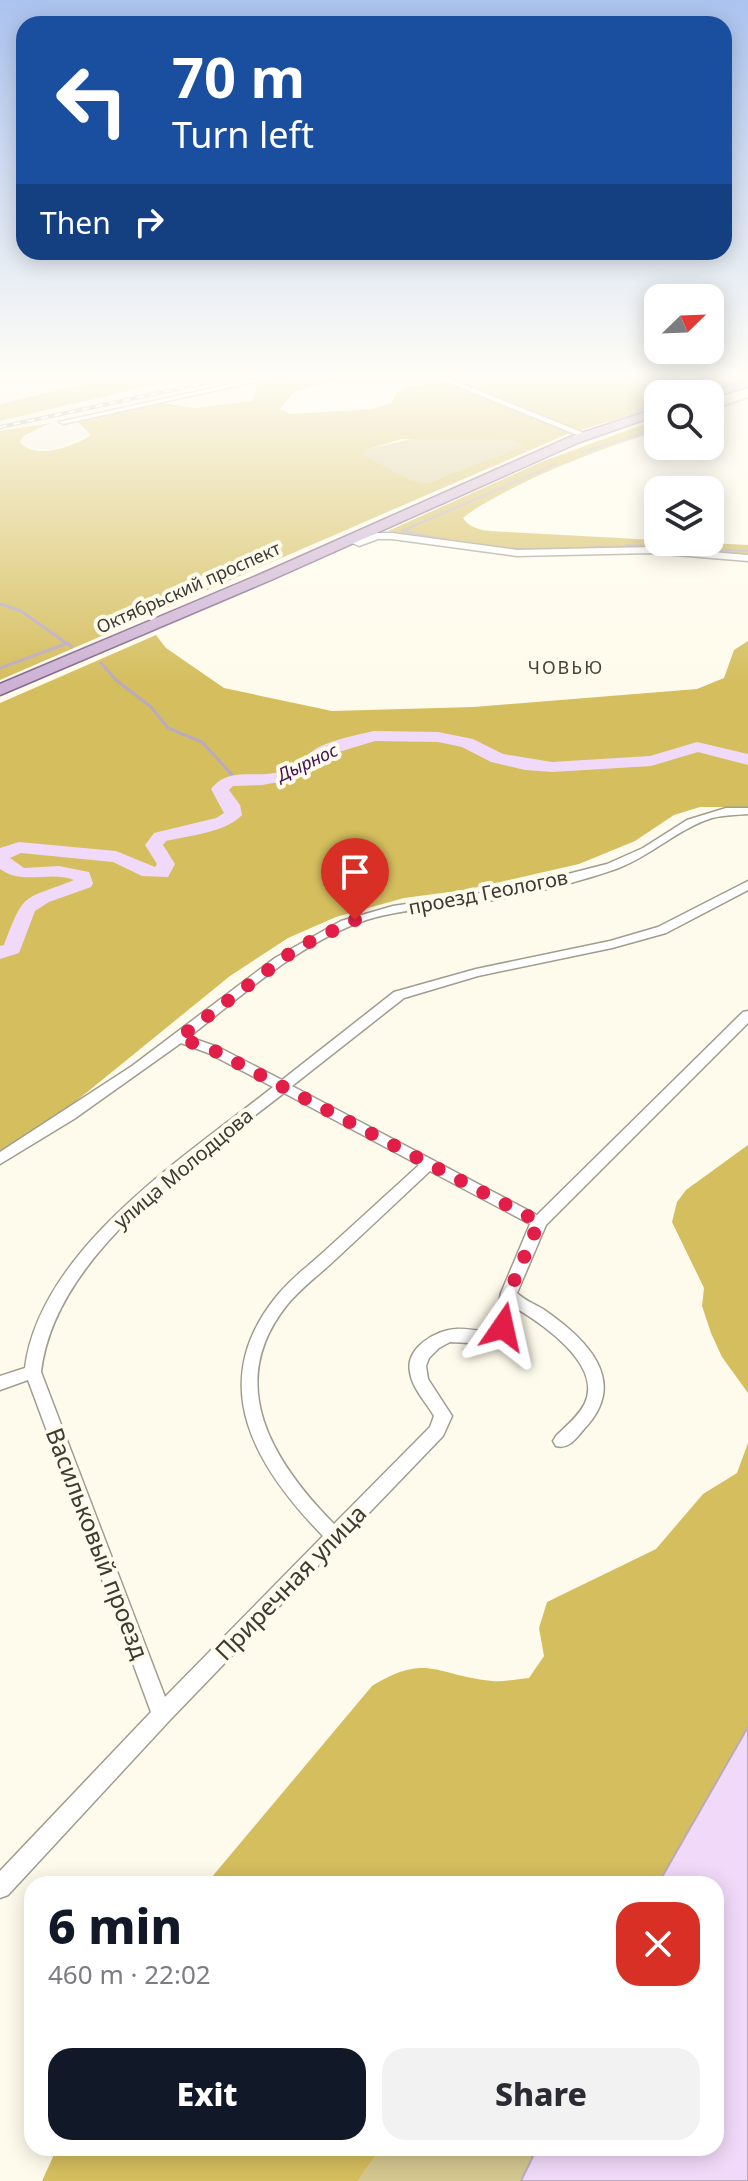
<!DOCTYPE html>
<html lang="en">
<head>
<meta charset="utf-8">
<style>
  body { margin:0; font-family:"Noto Sans",sans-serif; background:#f2f2f3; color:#2b2b33; height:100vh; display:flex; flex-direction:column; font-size:30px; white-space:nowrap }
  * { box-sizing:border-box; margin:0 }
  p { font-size:26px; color:#7c7c81 }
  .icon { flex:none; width:44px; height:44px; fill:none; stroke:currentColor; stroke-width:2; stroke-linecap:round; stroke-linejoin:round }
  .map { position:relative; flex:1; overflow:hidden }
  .side { position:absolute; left:24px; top:1876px; width:700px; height:280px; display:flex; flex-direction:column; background:#fff; border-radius:24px; box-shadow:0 4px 20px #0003 }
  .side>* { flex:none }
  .top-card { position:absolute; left:16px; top:16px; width:716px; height:244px; border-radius:24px; box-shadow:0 4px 20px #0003; background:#1a4fa0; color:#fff; overflow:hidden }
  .needle { width:52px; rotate:67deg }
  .tools { position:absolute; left:644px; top:284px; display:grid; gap:16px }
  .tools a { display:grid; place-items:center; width:80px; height:80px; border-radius:16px; background:#fff; box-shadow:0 4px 20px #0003; font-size:40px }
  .pin { position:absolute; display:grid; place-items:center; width:68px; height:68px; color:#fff; margin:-82px -34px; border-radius:50% 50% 50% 0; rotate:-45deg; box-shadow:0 0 8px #0007 }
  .pin .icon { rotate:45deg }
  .me { position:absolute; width:88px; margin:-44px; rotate:11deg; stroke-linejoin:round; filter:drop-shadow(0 0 6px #0008) }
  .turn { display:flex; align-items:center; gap:28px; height:168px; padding:0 24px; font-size:36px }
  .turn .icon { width:104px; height:104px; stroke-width:2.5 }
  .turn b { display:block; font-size:56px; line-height:68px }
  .then { display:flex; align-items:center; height:76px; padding:0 24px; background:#0003; gap:16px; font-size:30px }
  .round { display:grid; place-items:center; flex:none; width:84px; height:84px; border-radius:24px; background:#f2f2f3 }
  .summary { display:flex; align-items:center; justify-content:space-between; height:136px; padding:0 24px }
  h1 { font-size:48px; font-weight:800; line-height:60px; color:#111827 }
  .action { display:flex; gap:16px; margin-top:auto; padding:16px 24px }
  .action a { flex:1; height:92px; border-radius:24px; background:#111827; color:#fff; font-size:32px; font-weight:800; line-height:92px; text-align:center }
  .action a+a { background:#f2f2f3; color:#2b2b33 }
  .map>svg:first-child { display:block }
</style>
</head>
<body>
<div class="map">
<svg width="748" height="2181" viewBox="0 0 748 2181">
  <rect width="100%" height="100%" fill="#fffbec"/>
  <g fill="#f3eed9">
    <polygon points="0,377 113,377 0,404"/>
    <polygon points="187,377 271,377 255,388 252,401 194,408 180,408 167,403 83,427 92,434 53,449 33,450 24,447 20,442 22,436 51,425 45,423 0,431 0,421"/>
  </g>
  <g fill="#d4c790">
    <polygon points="415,438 513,440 522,442 525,446 427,483 412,482 361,455 365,450"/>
    <polygon points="381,2148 537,2148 521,2181 358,2181"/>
  </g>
  <g fill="#d5be5e" fill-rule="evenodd">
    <polygon points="113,377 187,377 0,421 0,404"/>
    <path d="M271,377H351L294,392L280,409L290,414L373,409L391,403C393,400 396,393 398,391C402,388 443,380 452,377L748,380L702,394H658V408L572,432L0,680V431L51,423L23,436L20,442C35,461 74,446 91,435L76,420L156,402L194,408L252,401L258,383ZM402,439L513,440L524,446L427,483L412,481L362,455L365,450Z"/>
    <path d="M658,419V431C607,447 559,464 511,489C495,498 477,506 463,518C472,532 492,531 507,532L748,545V554L654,547L515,550L388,531L541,462Z"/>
    <polygon points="156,635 166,648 224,688 332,711 474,707 697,689 724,678 734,650 748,641 748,807 700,807 674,815 635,841 579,864 465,890 404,898 336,917 288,938 230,976 0,1163 0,703"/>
    <polygon points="748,1145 748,1393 722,1357 711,1333 702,1306 704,1288 672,1222 677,1202 686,1190"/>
    <path d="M748,1443V1727L658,1884H206L372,1686C428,1652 436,1676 492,1681C504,1682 517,1679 529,1678L544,1656L539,1628L547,1602L656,1549L703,1494L737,1473Z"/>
    <polygon points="57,2148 381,2148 358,2181 42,2181"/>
  </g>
  <polygon fill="#f1daf9" stroke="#baaabe" stroke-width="2" points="748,1727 748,2181 521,2181 537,2148 716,2148 716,1884 658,1884"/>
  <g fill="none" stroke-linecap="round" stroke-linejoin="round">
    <g stroke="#baaabe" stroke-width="2">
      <polyline points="710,411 748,398"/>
      <polyline points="581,453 658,428"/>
      <polyline points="462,543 402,531 556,464"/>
      <polyline points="626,545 748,551"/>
      <polyline points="503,548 534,550"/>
      <polyline points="555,549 604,547"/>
    </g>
    <g stroke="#baaabe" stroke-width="3">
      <polyline points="0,604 21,611 72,647"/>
      <polyline points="101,663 116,680 151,707 168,728 202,742 236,779"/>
      <polyline points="0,668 68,643"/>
    </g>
    <path fill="#f1daf9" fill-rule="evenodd" d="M374,731L438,732L473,739L503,754L552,762L650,756L697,742L748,754V765L698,752L651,766L552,772L525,770L491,762L462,747L438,742L375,741L332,754L295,779L262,785L233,786L229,790L240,805L242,815C225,833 190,835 166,841L163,845L175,864L168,877L142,876L113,862L21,853L10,858L24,868L59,866L89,872L93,883L91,887L49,902L35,911L19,953L0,959V946L4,945C25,890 22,901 74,880C50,870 24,886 0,869V848L19,842L116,851L155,867L157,864L145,845L154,833L216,818L224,813L211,789C230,765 257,780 282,771C295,767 306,754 319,747C335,739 357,735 374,731Z"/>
    <defs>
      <g id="street">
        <polygon points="263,377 277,377 63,424 59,422"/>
        <polygon points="435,377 445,377 589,435 582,437"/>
        <polygon points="377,533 392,533 517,550 652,547 748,555 748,561 652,553 517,556 392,539 378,539 359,546 343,539 347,536 359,540"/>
        <path d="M726,808H748V814C736,815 724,815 712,818C677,829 650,857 616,869C570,885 521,896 474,903C438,908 401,909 366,920C299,943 244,994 189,1037L218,1047L282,1080L394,992L476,969L610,941L658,927L748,881V890L666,933L612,948L478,976L404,998L292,1086L537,1215L743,1012L748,1011V1023L546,1225L517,1293C523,1299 534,1304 543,1309C585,1338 630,1380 585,1428C577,1437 569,1450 556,1446L553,1441L556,1436C566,1426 579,1416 585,1403C603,1364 541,1323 514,1307L507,1338L489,1344L450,1342L439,1348L429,1358L426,1366L428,1379L452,1416L443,1436L169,1721L8,1895L0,1898V1871L151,1712L28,1380L0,1390V1376L25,1368C40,1249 186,1156 273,1087L208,1053L181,1043L74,1119L0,1164V1152L132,1066L275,958L341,921L393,906L509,889L607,864L643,848L687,820ZM284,1093L419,1165C389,1192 359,1220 329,1247C312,1263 291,1278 276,1297C205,1385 256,1467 323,1536L165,1697L41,1372C55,1253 196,1162 284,1093ZM430,1171L530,1224L501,1293L494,1330C481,1333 469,1328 456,1329C436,1330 405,1348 410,1372C412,1388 426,1402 434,1416L430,1427L334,1524C274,1463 223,1385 287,1305C301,1288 320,1274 336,1259C368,1229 399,1200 430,1171Z"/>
      </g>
      <g id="primary">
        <polygon points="748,380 748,387 710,398 710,394 705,394"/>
        <polygon points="658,408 658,415 580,442 271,580 0,695 0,684 261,574 572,436"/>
      </g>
    </defs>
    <use href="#street" stroke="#a09d8f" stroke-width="3"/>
    <use href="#primary" stroke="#84678a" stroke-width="3"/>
    <use href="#street" fill="#fff" fill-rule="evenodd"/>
    <use href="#primary" fill="#cdb2d5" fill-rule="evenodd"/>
    <defs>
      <polyline id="rail" points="0,427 234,377"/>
    </defs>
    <use href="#rail" stroke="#9a988d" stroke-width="4"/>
    <use href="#rail" stroke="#fffbec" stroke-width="2" stroke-dasharray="7" stroke-linecap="butt"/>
  </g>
  <linearGradient id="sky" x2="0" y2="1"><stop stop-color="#abc3ef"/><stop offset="0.55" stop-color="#fffdf6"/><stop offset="1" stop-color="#fffdf6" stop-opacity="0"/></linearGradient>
  <rect width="748" height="683" fill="url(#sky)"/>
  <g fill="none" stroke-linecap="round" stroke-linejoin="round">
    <polyline stroke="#e11d48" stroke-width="14" stroke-dasharray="0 25.2" points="355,920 297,948 179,1038 213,1050 539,1222 509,1293 503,1327"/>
  </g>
  <g text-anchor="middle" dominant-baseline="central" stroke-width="8" stroke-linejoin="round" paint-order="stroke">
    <g font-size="18" fill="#3b3a34" stroke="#fffbec">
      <text transform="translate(188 587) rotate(-24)">Октябрьский проспект</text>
    </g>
    <g font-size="18" letter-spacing="2" fill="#464337" stroke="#fffbec">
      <text x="566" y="667">ЧОВЬЮ</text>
    </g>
    <g font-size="18" font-style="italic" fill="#431052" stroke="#fffbec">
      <text transform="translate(307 762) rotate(-25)">Дырнос</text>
    </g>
    <g font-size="20" fill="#3b3a34" stroke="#fffbec">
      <text transform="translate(488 892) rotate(-11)">проезд Геологов</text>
      <text transform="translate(183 1168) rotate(-40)">улица Молодцова</text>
    </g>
    <g font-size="24" fill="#3b3a34" stroke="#fffbec">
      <text transform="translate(98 1543) rotate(69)">Васильковый проезд</text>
      <text transform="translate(290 1582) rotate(-46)">Приречная улица</text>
    </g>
  </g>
</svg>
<div class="tools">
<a><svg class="needle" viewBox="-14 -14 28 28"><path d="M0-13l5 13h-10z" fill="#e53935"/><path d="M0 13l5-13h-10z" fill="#7c7c81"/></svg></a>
<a><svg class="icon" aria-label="search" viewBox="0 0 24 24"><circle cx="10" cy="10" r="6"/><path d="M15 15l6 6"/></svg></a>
<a><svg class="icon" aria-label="layers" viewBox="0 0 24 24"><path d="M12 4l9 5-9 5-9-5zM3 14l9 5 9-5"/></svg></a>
</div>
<div class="pin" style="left:355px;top:920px;background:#d93025"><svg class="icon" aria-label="arrive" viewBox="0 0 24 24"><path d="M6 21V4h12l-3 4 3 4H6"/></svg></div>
<svg class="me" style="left:503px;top:1327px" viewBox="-20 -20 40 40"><path d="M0-17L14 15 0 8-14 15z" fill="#e11d48" stroke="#fff" stroke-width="4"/></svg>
<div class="top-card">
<div class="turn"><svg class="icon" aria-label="left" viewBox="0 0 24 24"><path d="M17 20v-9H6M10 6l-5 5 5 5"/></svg><div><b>70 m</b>Turn left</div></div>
<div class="then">Then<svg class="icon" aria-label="right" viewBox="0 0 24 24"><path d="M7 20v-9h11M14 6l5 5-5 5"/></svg></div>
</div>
<section class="side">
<div class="summary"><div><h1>6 min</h1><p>460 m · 22:02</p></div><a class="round" style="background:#d93025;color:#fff"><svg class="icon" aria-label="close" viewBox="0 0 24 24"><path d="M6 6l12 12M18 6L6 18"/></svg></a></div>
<div class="action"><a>Exit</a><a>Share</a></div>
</section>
</div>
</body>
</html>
